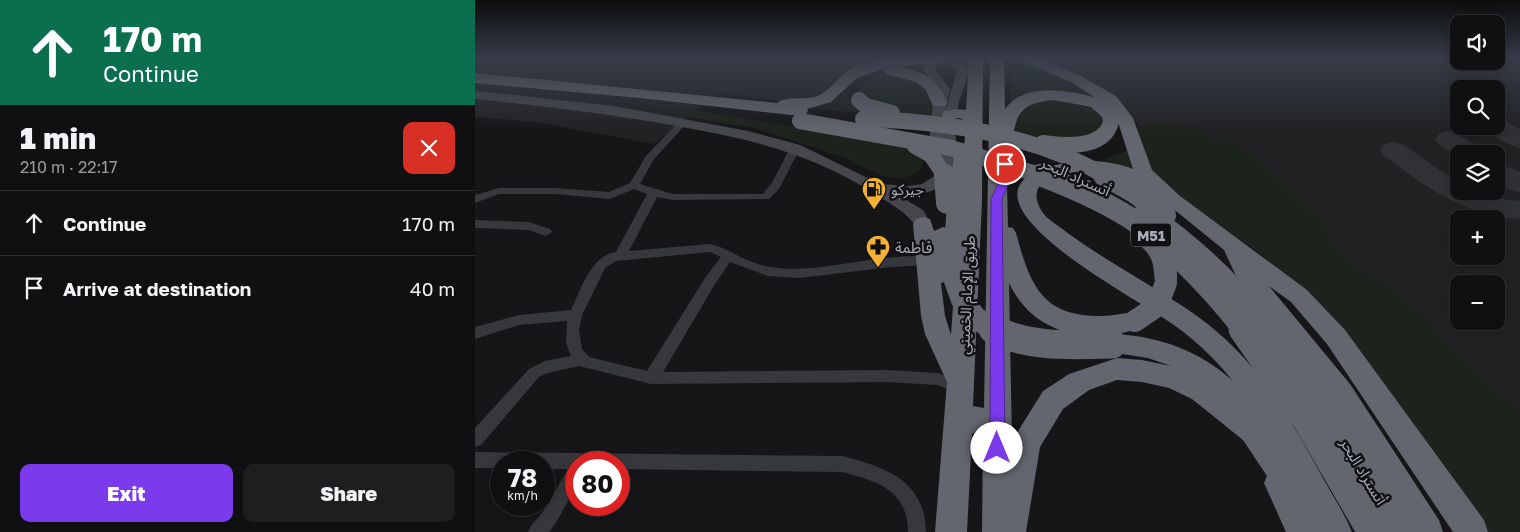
<!DOCTYPE html>
<html lang="en">
<head>
<meta charset="utf-8">
<style>
  body { margin:0; font-family:"Golos Text","Noto Sans Arabic",sans-serif; background:#1e1e20; color:#f1f3f6; height:100vh; display:flex; flex-direction:column; font-size:19px; white-space:nowrap }
  * { box-sizing:border-box; margin:0 }
  p { font-size:16px; color:#9c9d9f }
  .icon { flex:none; width:28px; height:28px; fill:none; stroke:currentColor; stroke-width:2; stroke-linecap:round; stroke-linejoin:round }
  .map { position:relative; flex:1; overflow:hidden }
  .panel { display:flex; flex-direction:column; background:#101012; width:475px }
  .panel>* { flex:none }
  .hud { background:#0b6e4f; color:#fff; overflow:hidden }
  .fabs { position:absolute; left:975px; top:15px; display:grid; gap:10px }
  .fabs a { display:grid; place-items:center; width:55px; height:55px; border-radius:10px; background:#101012; box-shadow:0 2px 12px #0003,0 0 0 1px #303032; font-size:25px }
  .speed { position:absolute; left:15px; top:451px; display:flex; gap:10px; font-size:25px; font-weight:700; text-align:center }
  .speed>* { display:grid; place-content:center; width:65px; height:65px; border-radius:50%; background:#101012; box-shadow:0 2px 12px #0003,0 0 0 1px #303032; line-height:1 }
  .speed small { font-size:12px; font-weight:400 }
  .speed .limit { border:8px solid #d22; background:#fff; color:#111 }
  .pin { position:absolute; display:grid; place-items:center; width:42px; height:42px; color:#fff; margin:-21px; border:2px solid #fff; border-radius:50%; box-shadow:0 1px 5px #0007 }
  .me { position:absolute; width:55px; margin:-28px; rotate:0deg; stroke-linejoin:round; filter:drop-shadow(0 0 4px #0008) }
  .turn { display:flex; align-items:center; gap:18px; height:105px; padding:0 20px; font-size:22px }
  .turn .icon { width:65px; height:65px; stroke-width:2.5 }
  .turn b { display:block; font-size:35px; line-height:42px }
  .round { display:grid; place-items:center; flex:none; width:52px; height:52px; border-radius:10px; background:#1e1e20 }
  .summary { display:flex; align-items:center; justify-content:space-between; height:85px; padding:0 20px }
  h1 { font-size:30px; font-weight:800; line-height:38px }
  .cta { display:flex; gap:10px; margin-top:auto; padding:10px 20px }
  .cta a { flex:1; height:58px; border-radius:10px; background:#7c3aed; color:#fff; font-size:20px; font-weight:800; line-height:58px; text-align:center }
  .cta a+a { background:#1e1e20; color:#f1f3f6 }
  ul { padding:0; list-style:none }
  li { display:flex; align-items:center; gap:15px; height:65px; padding:0 20px; border-top:1px solid #303032 }
  li div { flex:1 }
  li b { display:block; font-size:19px }
  li em { font-style:normal }
  main { display:flex; flex:1; min-height:0 }
  .map>svg:first-child { display:block }
</style>
</head>
<body>
<main>
<section class="panel">
<div class="hud">
<div class="turn"><svg class="icon" aria-label="ahead" viewBox="0 0 24 24"><path d="M12 20V5M6 11l6-6 6 6"/></svg><div><b>170 m</b>Continue</div></div>
</div>
<div class="summary"><div><h1>1 min</h1><p>210 m · 22:17</p></div><a class="round" style="background:#d93025;color:#fff"><svg class="icon" aria-label="close" viewBox="0 0 24 24"><path d="M6 6l12 12M18 6L6 18"/></svg></a></div>
<ul>
<li><svg class="icon" aria-label="ahead" viewBox="0 0 24 24"><path d="M12 20V5M6 11l6-6 6 6"/></svg><div><b>Continue</b></div><em>170 m</em></li>
<li><svg class="icon" aria-label="arrive" viewBox="0 0 24 24"><path d="M6 21V4h12l-3 4 3 4H6"/></svg><div><b>Arrive at destination</b></div><em>40 m</em></li>
</ul>
<div class="cta"><a>Exit</a><a>Share</a></div>
</section>
<div class="map">
<svg width="1045" height="532" viewBox="0 0 1045 532">
  <rect width="100%" height="100%" fill="#161618"/>
  <g fill="#222225" fill-rule="evenodd">
    <polygon points="0,58 456,58 404,62 346,97 306,101 245,93 178,144 61,122 0,117"/>
    <path d="M546,58H984V61H1021V58H1045V532H1012L813,277L783,252L662,129L664,126L655,114L630,99ZM984,89H1021V126H984ZM984,154H1021V191H984ZM984,219H1021V256H984ZM984,284H1021V321H984Z"/>
  </g>
  <g fill="#1c231d">
    <polygon points="546,58 607,85 623,100 602,93 536,104 535,59"/>
    <path d="M415,74L436,78L455,90L459,112L454,117L414,111L385,94C386,79 402,76 415,74Z"/>
    <path d="M372,90C373,107 391,110 405,115L336,108L359,100Z"/>
    <path d="M571,97L611,102L627,116C628,151 563,139 541,134L540,126L547,107Z"/>
    <path d="M118,101L211,109L424,144L443,151L448,159L447,168C427,190 400,172 377,162L376,160L279,128Z"/>
    <polygon points="676,122 713,126 729,131 726,135 741,140 744,136 774,152 850,225 853,238 888,272 915,285 957,324 958,331 1039,406 1045,406 1045,532 1019,532 947,438 813,277 783,252 707,200 672,168 662,129"/>
    <polygon points="658,149 666,174 633,164 629,159"/>
  </g>
  <g fill="none" stroke-linecap="round" stroke-linejoin="round">
    <g fill="#303135" fill-rule="evenodd">
      <path d="M1021,120L1032,122L1045,129V148C1033,145 1018,137 1011,127L1021,126Z"/>
      <path d="M973,131C986,135 1001,143 1009,154H984V158L964,144L960,139L964,134Z"/>
      <path d="M918,142L927,144L984,183V191C1005,191 1023,200 1045,201V219C990,217 952,187 909,156L905,150L909,144Z"/>
      <polygon points="1021,162 1045,172 1045,192 1035,190 1021,182"/>
    </g>
    <g fill="#37383d" fill-rule="evenodd">
      <path d="M208,119L213,122L179,159L165,184L198,194H288L297,183L316,146L320,145L325,148L304,189L294,199L198,200L182,197L154,251L235,244C250,247 263,257 277,262C303,272 333,269 361,265C376,263 450,249 458,261L452,265L416,267L325,278L293,276L255,262L240,284L188,372L412,370L463,373L491,383L494,388L491,393L486,394L462,385L412,382L176,384L104,366L73,373L64,377L6,445L0,447V428L54,369L70,361L96,356L91,343L92,321L44,325L0,339V327L44,315L96,310C106,290 115,256 141,252L172,194L159,189L135,199L80,194H24L0,203V195L24,188H80L134,192L155,183L171,156L205,120ZM235,252L246,257L230,278L172,371L114,357L107,349L104,330L107,315L130,268L141,261Z"/>
      <polygon points="0,220 54,222 75,229 77,232 71,236 53,230 0,228"/>
      <path d="M0,452L367,456C410,467 450,480 451,532H433C433,490 402,481 367,472L144,469V462H101V487L82,521L74,532H53L56,526L70,509L93,469H69V462H26V468H0Z"/>
    </g>
    <path fill="#45474d" fill-rule="evenodd" d="M465,58C478,58 488,59 494,71C490,85 483,101 481,116C479,133 484,154 479,170C472,192 442,196 423,195L448,210L456,224L454,228H442C433,213 417,205 402,195C338,154 279,140 207,127C138,114 69,106 0,99V91L139,106L273,131L325,145L405,184L434,186L447,184L461,175L465,170V161L459,164L452,160L458,103L463,89L448,70L455,59H463L465,61L460,70L475,89L470,111L482,71L480,67L466,61Z"/>
    <g fill="#63666e" fill-rule="evenodd">
      <path d="M428,58H480L473,62L424,67C448,71 464,79 472,103L470,106H458L451,90L441,82L411,74L409,71L410,68L382,78L356,102L332,109L333,111L331,114L325,116L165,98L0,83V73L302,103C312,95 330,101 343,96C352,92 361,81 369,74C385,61 409,60 428,58Z"/>
      <path d="M494,58H508L507,200L498,406L509,408L515,58H529L530,109C549,82 595,90 621,98L596,82L547,61L545,58H564L606,76L641,96L658,118L677,170L705,196L832,290L870,330L1009,520L1013,532H978L852,344L816,302L794,286L875,384L964,520L968,532H908L852,432L856,423L866,419L855,400L761,276L749,250L680,194C666,193 655,182 642,177C622,168 582,170 566,185C558,192 562,205 568,213C574,221 586,227 594,234C630,260 669,281 706,305C774,349 805,400 843,469C854,490 868,510 877,532H811L789,483L792,476L768,440L717,399L694,388L667,382L642,380L614,390L588,409L565,447L551,532H507L508,437L502,431L497,434L492,532H460L472,382L450,334L446,316L438,224L441,219L448,217L455,219L459,231L468,227L476,229C479,235 476,274 472,281L466,283L470,316L476,335L491,121L484,118L469,119L467,115L469,111C477,110 483,108 491,110ZM578,100L623,108L630,104L642,119L658,169C637,161 612,159 591,163C451,188 654,294 690,319C716,336 738,356 757,380C724,351 686,337 642,334L669,328L672,321L669,314C655,310 641,316 627,316C566,317 555,284 541,233L538,228L533,227L531,144L538,139C541,111 549,103 578,100ZM534,283C553,323 590,339 633,335L628,337L624,344L628,351L673,358L696,366L667,360L642,358L594,374L568,391L537,441Z"/>
      <path d="M666,228C687,234 711,268 699,289L691,291L683,289C677,279 681,267 675,257C670,248 661,243 655,235L658,230Z"/>
    </g>
    <g stroke="#63666e" stroke-width="16">
      <polyline points="384,100 391,106 417,113"/>
      <path d="M388,119C470,121 558,134 631,176"/>
      <polyline points="325,121 476,148 568,176"/>
      <path d="M568,143C588,146 626,149 635,125C639,115 630,108 623,103"/>
      <polyline points="440,146 456,155 470,176"/>
      <polyline points="485,176 487,154"/>
    </g>
    <g stroke="#63666e" stroke-width="22">
      <polyline points="470,175 472,203"/>
      <polyline points="485,175 478,275 487,300 501,318 519,330"/>
      <path d="M565,175C599,188 634,203 664,224C701,251 741,294 769,330"/>
      <polyline points="629,175 659,192 690,215"/>
      <path d="M670,213C718,246 758,284 794,330"/>
      <polyline points="660,321 682,306 691,283"/>
    </g>
    <g stroke="#63666e" stroke-width="29">
      <path d="M518,329C553,348 598,345 637,344"/>
      <polyline points="768,329 832,420 897,532"/>
      <polyline points="793,329 866,432"/>
    </g>
  </g>
  <linearGradient id="sky" x2="0" y2="1"><stop stop-color="#0c0c0d"/><stop offset="0.44" stop-color="#363c48"/><stop offset="1" stop-color="#363c48" stop-opacity="0"/></linearGradient>
  <rect width="1045" height="132" fill="url(#sky)"/>
  <polygon fill="#7c3aed" stroke="#51269a" points="526,162 534,164 535,180 527,199 530,448 528,453 522,455 517,453 515,448 516,199 525,180"/>
  <defs>
    <symbol id="fuel-pin" viewBox="-11 -11 22 30"><path d="M0 17L-7.5 6A9.5 9.5 0 1 1 7.5 6Z" fill="#f2b134" stroke="#111113"/><path d="M-5.5-6h7V0h2V4h1.3V-2.5L3-4.5l.8-.8L6-3V5H2.5V1h-1V6h-7ZM-4.2-4.7v3.2H.2V-4.7Z" fill="#111"/></symbol>
    <symbol id="pharmacy-pin" viewBox="-11 -11 22 30"><path d="M0 17L-7.5 6A9.5 9.5 0 1 1 7.5 6Z" fill="#f2b134" stroke="#111113"/><path d="M-2-6h4v4h4v4h-4v4h-4v-4h-4v-4h4Z" fill="#111"/></symbol>
  </defs>
  <g fill-rule="evenodd">
    <use href="#fuel-pin" x="385" y="175" width="28" height="38"/>
    <use href="#pharmacy-pin" x="389" y="233" width="28" height="38"/>
  </g>
  <g text-anchor="middle" dominant-baseline="central" stroke-width="5" stroke-linejoin="round" paint-order="stroke">
    <rect fill="#111113" stroke="#7b7e86" stroke-width="1" x="656" y="223.5" width="40" height="23" rx="4"/>
    <g font-size="14" font-weight="bold" fill="#a8adb8">
      <text x="676" y="235">M51</text>
    </g>
    <g font-size="15" fill="#a8adb8" stroke="#111113">
      <text transform="translate(601 176) rotate(24)">أتستراد البحر</text>
      <text transform="translate(491 295) rotate(-87)">طريق الإمام الخميني</text>
      <text transform="translate(889 471) rotate(59)">أتستراد البحر</text>
    </g>
    <g font-size="15" fill="#a8adb8" stroke="#111113" text-anchor="start">
      <text x="416" y="189">جيركو</text>
      <text x="420" y="247">فاطمة</text>
    </g>
  </g>
</svg>
<div class="fabs">
<a><svg class="icon" aria-label="sound" viewBox="0 0 24 24"><path d="M4 9h4l5-4v14l-5-4H4zM17 9q2 3 0 6"/></svg></a>
<a><svg class="icon" aria-label="search" viewBox="0 0 24 24"><circle cx="10" cy="10" r="6"/><path d="M15 15l6 6"/></svg></a>
<a><svg class="icon" aria-label="layers" viewBox="0 0 24 24"><path d="M12 4l9 5-9 5-9-5zM3 14l9 5 9-5"/></svg></a>
<a>+</a>
<a>−</a>
</div>
<div class="speed"><div>78<small>km/h</small></div><div class="limit">80</div></div>
<div class="pin" style="left:530px;top:164px;background:#d93025"><svg class="icon" aria-label="arrive" viewBox="0 0 24 24"><path d="M6 21V4h12l-3 4 3 4H6"/></svg></div>
<svg class="me" style="left:522px;top:448px" viewBox="-20 -20 40 40"><circle r="19" fill="#fff"/><path d="M0-13L10 11 0 6-10 11z" fill="#7c3aed"/></svg>
</div>
</main>
</body>
</html>
